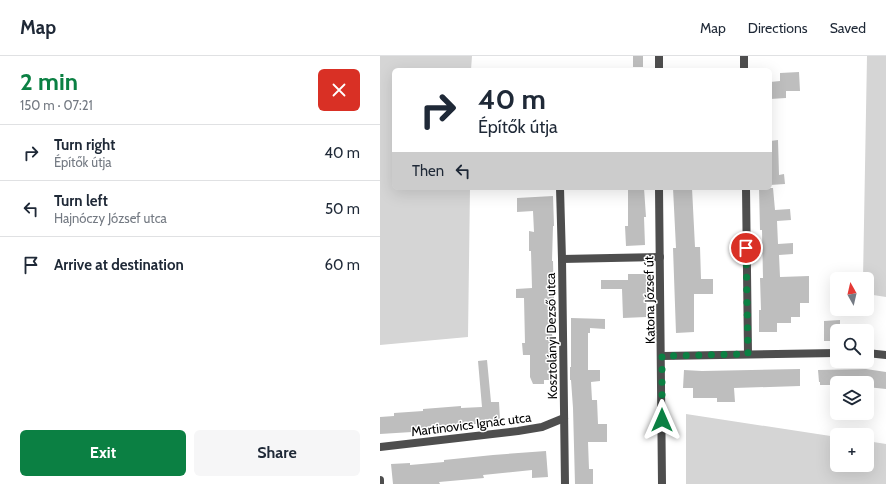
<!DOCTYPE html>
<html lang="en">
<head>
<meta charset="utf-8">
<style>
  body { margin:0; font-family:Cabin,sans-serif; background:#f6f6f7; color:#1f2937; height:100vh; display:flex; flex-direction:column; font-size:15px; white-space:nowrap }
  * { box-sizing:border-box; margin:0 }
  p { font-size:13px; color:#747a83 }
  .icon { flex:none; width:22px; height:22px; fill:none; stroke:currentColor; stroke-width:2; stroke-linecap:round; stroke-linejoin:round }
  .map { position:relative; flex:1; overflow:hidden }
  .sheet { display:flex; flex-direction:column; background:#fff; width:380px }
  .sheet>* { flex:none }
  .hud { position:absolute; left:12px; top:12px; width:380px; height:122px; border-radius:6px; box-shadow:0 4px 16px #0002; background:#fff; color:#1f2937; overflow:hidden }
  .needle { width:26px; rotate:352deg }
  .fabs { position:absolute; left:450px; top:216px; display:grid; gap:8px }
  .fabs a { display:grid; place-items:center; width:44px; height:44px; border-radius:6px; background:#fff; box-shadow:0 4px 16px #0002; font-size:20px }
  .pin { position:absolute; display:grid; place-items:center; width:34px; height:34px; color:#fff; margin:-17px; border:2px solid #fff; border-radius:50%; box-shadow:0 1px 4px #0007 }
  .me { position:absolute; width:44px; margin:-22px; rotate:0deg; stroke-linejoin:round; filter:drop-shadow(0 0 3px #0008) }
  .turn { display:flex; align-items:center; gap:14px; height:84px; padding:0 20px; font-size:18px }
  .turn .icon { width:52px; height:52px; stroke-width:2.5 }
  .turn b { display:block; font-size:28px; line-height:34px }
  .then { display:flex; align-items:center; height:38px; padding:0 20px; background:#0003; gap:8px; font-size:15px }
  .round { display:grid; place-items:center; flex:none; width:42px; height:42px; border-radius:6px; background:#f6f6f7 }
  .headline { display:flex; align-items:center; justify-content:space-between; height:68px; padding:0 20px }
  h1 { font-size:24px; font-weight:800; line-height:30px; color:#0b8043 }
  .button { display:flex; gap:8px; margin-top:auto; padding:8px 20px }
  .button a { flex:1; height:46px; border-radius:6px; background:#0b8043; color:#fff; font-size:16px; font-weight:800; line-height:46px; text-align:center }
  .button a+a { background:#f6f6f7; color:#1f2937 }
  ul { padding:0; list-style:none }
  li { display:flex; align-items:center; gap:12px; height:56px; padding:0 20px; border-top:1px solid #e0e1e3 }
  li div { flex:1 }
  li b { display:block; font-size:15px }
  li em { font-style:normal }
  header { display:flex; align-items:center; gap:24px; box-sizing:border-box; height:56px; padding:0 20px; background:#fff; border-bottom:1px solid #e0e1e3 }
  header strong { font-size:19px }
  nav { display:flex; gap:22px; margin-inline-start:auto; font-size:14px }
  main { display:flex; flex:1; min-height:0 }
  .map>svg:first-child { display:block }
</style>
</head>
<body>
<header>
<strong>Map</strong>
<nav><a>Map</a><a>Directions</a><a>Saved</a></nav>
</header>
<main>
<section class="sheet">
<div class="headline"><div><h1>2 min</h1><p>150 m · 07:21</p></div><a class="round" style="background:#d93025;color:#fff"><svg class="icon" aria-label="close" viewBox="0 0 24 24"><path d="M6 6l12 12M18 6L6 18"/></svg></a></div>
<ul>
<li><svg class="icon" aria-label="right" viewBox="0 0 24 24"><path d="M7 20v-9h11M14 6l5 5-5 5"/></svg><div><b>Turn right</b><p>Építők útja</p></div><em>40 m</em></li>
<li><svg class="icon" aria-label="left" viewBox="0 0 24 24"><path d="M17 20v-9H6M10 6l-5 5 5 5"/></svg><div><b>Turn left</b><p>Hajnóczy József utca</p></div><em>50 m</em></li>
<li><svg class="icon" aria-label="arrive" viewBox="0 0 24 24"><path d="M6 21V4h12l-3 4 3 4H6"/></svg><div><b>Arrive at destination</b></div><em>60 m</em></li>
</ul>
<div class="button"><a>Exit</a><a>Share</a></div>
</section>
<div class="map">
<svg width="506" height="428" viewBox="0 0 506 428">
  <rect width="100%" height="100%" fill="#fff"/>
  <g fill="#d5d5d5">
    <polygon points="0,0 92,0 91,14 14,14 14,132 90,132 88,281 0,289"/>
    <polygon points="487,0 506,0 506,241 487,238 487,223 483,223"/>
    <polygon points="306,358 457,381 457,409 487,409 487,385 506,388 506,428 306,428"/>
  </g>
  <g fill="#bebebe">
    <rect x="253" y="0" width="10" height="11"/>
    <polygon points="419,16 420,35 406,35 406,42 390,43 390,26 400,25 400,17"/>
    <polygon points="398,84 399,119 404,118 405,128 390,129 390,85"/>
    <polygon points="248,132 264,132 266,161 264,161 265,189 246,190 245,170 248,170"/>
    <polygon points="293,132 312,132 315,191 320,191 321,223 333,223 333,238 314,238 314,276 296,277 293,192 296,192"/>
    <polygon points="379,132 393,132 395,154 410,153 411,164 397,165 398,188 413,187 413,198 399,199 400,221 429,220 429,247 420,247 420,261 411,261 411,267 397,267 397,276 379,276 379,254 381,254 380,222 383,222 382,174 380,174"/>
    <polygon points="173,140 174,170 173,170 172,205 173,205 174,250 173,250 174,277 172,277 176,324 164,324 164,328 153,328 150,321 150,299 143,299 142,287 145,287 144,242 136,242 136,233 152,232 151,195 149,195 149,175 154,176 153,155 137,156 137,142"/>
    <polygon points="248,218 267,218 266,261 243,262 242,233 221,233 221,224 248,224"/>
    <polygon points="191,262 225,263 225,273 210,272 210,277 208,277 208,314 220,314 220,325 211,326 212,344 217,344 218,368 227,368 227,386 208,386 209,413 213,413 213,428 195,428 193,352 191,324 190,324 190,311 191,311"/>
    <polygon points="460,264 460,275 457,275 457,285 444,285 444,265"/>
    <polygon points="107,304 111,346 119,346 120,364 113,365 113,367 61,370 62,371 32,374 32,376 0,378 0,361 14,360 14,357 43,355 43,353 81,350 81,352 102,351 98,305"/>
    <polygon points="420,313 420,330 354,332 355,346 337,346 337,342 313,342 313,332 303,332 304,314 322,315"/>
    <polygon points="486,313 506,316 506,333 487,331 487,327 455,327 455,329 440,329 440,326 439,326 438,314"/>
    <polygon points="166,395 168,421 152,422 152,414 103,419 104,422 59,426 60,428 13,428 11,408 30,407 30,409 64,406 64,404 113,399"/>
  </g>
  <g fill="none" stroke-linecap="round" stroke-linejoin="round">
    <g stroke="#4e4e4e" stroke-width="8">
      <polyline points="279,0 279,14"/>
      <polyline points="364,0 364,14"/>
      <polyline points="180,132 182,203 185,428"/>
      <polyline points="279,132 282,428"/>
      <polyline points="366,132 368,298"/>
      <polyline points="182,203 280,201"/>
      <polyline points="487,297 506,299"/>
      <polyline points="282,300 457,297"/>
      <polyline points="0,391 138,375 162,371 184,362"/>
      <polyline points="0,424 0,428"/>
    </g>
  </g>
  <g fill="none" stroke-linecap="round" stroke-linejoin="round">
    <polyline stroke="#0b8043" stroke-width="7" stroke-dasharray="0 12.6" points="282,364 282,300 368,298 366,192"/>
  </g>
  <g text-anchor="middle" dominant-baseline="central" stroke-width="3" stroke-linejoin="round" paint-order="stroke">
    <g font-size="13" fill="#000" stroke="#fff">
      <text transform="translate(269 244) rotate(-91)">Katona József út</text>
      <text transform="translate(171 280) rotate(-91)">Kosztolányi Dezső utca</text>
      <text transform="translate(91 368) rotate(-7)">Martinovics Ignác utca</text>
    </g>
  </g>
</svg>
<div class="fabs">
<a><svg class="needle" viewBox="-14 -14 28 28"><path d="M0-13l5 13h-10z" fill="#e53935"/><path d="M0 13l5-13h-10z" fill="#747a83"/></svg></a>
<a><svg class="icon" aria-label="search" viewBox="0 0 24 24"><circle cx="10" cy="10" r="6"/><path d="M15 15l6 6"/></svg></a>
<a><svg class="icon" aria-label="layers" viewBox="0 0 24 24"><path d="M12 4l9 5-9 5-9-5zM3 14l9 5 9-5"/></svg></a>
<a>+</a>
</div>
<div class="pin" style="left:366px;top:192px;background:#d93025"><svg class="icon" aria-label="arrive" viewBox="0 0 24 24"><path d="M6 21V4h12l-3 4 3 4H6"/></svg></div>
<svg class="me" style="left:282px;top:364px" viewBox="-20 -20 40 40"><path d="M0-17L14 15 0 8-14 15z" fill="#0b8043" stroke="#fff" stroke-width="4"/></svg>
<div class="hud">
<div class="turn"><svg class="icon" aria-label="right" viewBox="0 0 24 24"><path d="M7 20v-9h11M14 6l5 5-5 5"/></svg><div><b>40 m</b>Építők útja</div></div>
<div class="then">Then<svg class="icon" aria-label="left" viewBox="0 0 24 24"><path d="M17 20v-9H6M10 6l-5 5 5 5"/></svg></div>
</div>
</div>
</main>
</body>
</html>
